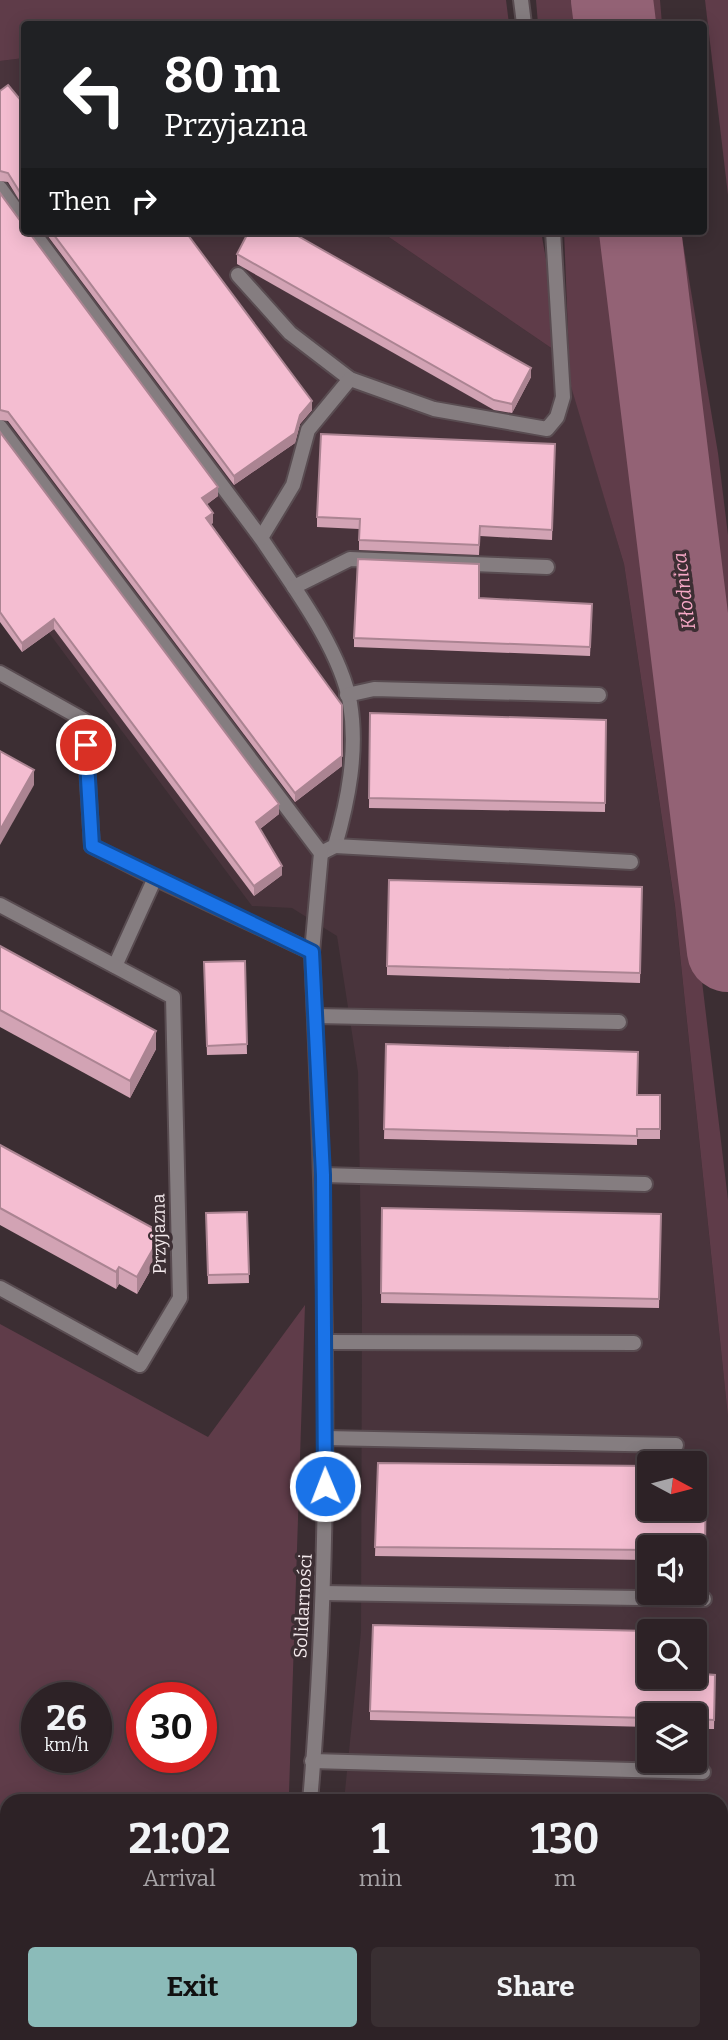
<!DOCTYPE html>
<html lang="en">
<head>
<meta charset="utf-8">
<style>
  body { margin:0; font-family:Bitter,serif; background:#392f32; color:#f1f3f6; height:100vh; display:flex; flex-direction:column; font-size:26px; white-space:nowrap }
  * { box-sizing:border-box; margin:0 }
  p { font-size:23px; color:#a7a4a7 }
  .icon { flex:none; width:38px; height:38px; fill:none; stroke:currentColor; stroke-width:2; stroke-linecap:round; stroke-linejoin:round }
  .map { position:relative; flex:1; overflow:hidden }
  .side { position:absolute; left:0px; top:1794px; width:728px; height:247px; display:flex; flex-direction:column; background:#2d2226; border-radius:21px 21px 0 0; box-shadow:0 4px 18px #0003,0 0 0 2px #483f43 }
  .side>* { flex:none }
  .guide { position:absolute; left:21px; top:21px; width:686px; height:214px; border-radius:7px; box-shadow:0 4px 18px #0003,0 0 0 2px #483f43; background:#202124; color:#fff; overflow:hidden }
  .needle { width:46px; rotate:97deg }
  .controls { position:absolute; left:637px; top:1451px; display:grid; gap:14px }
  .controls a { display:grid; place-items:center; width:70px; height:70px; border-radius:7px; background:#2d2226; box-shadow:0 4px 18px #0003,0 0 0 2px #483f43; font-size:35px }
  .speed { position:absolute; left:21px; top:1682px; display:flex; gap:14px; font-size:35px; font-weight:700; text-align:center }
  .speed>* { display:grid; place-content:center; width:91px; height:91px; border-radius:50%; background:#2d2226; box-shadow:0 4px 18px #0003,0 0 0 2px #483f43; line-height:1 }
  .speed small { font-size:18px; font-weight:400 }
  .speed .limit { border:10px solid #d22; background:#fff; color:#111 }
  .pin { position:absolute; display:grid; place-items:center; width:60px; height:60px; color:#fff; margin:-30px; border:4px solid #fff; border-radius:50%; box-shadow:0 2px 7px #0007 }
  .me { position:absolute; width:77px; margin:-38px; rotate:359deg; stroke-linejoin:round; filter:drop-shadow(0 0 5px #0008) }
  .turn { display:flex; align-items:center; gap:24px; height:147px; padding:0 28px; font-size:32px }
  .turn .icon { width:91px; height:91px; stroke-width:2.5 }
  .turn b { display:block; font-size:49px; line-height:60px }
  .then { display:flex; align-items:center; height:66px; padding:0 28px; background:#0003; gap:14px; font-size:26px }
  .eta { display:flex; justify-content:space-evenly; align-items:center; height:119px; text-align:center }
  .eta b { font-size:42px; font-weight:700; line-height:49px }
  .action { display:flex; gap:14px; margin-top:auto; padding:14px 28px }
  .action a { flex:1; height:80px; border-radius:7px; background:#8bbbb9; color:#111; font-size:28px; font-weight:700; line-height:80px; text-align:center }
  .action a+a { background:#392f32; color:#f1f3f6 }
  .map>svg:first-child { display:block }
</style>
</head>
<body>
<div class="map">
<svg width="728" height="2040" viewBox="0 0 728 2040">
  <rect width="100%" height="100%" fill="#3c2e33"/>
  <path fill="#49343c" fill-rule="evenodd" d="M24,58V231H380L563,356L624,564L675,907L728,1417V2040H297L299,2034H721V1801H344L361,1632L362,1303L358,1072L337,936L292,908L252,906L0,567V61ZM649,1463H695V1508H649ZM649,1547H695V1592H649ZM649,1631H695V1676H649ZM649,1715H695V1760H649Z"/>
  <g fill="#5f3c49" fill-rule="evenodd">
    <polygon points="0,0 506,0 509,24 24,24 24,58 0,61"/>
    <polygon points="536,0 586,0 589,24 538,24"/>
    <polygon points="624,0 660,0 662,24 627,24"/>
    <polygon points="705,0 728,0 728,195"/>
    <polygon points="380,231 541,231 563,356"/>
    <polygon points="564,231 613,231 728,1200 728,1417 675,906 624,564 570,383"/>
    <polygon points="652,231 681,231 718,453 728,535 728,865"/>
    <path d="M305,1305L289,1793L140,1801H7V1966L0,1962V1324L208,1437ZM37,1698H96V1757H37ZM142,1698H201V1757H142Z"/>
  </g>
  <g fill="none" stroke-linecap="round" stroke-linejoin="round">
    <g stroke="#936275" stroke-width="82">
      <polyline points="612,0 615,24"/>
      <polyline points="640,231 728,951"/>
    </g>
    <defs>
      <g id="service">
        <polyline points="521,0 524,24"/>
        <polyline points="0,188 24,221"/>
        <path d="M32,231L261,538C292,585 340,648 350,703C358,751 348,801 335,846L321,853"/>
        <polyline points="238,275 290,333 350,379"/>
        <polyline points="0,427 321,853 312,952"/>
        <polyline points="261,538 293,485 308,430 350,379 434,409 547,429 557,417 563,397 553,231"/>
        <polyline points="294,587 350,559 547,567"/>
        <polyline points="347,695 374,689 599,695"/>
        <polyline points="335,846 631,862"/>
        <polyline points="315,1016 619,1022"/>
        <polyline points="323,1175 645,1184"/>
        <polyline points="324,1342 634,1343"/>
        <polyline points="325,1438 676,1445"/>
        <polyline points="323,1593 704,1599"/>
        <polyline points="312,1761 703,1772"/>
        <polyline points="0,2005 7,2008"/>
        <polyline points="57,2034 70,2040"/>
      </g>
      <g id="minor">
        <polyline points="0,673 84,720 92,846 155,878 115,966"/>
        <path d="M155,878L312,952C325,1235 335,1518 310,1801"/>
        <polyline points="0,905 173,997 180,1298 140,1365 0,1288"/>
        <polyline points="264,2040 265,2034"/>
      </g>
    </defs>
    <use href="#service" stroke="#594c51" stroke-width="18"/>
    <use href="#minor" stroke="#594c51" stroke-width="18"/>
    <use href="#service" stroke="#857d80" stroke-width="14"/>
    <use href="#minor" stroke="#857d80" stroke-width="14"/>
  </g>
  <g fill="#d2a3b4">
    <polygon points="0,91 24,104 24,208 8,182 0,181"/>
    <polygon points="0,193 218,496 206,505 213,523 211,524 342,705 342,766 295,802 8,421 0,420"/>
    <polygon points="44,231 185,231 312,410 300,424 295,443 234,485"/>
    <polygon points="237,254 531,377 512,413 494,410 237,264"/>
    <polygon points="0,432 279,814 260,829 282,875 254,896 54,629 22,652 0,622"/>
    <polygon points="555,444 552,540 480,536 479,555 359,550 359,529 317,527 317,517"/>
    <polygon points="479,598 592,614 590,656 354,647 354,638"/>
    <polygon points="370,713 606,720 605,812 369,808"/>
    <polygon points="642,887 640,983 387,975 387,966"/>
    <polygon points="0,946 156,1049 130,1098 0,1027"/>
    <polygon points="245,961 247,1054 207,1055 204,962"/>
    <polygon points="386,1044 637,1095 660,1095 660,1139 637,1139 637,1145 384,1139"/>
    <polygon points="0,1145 162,1250 137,1294 119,1284 116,1289 0,1225"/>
    <polygon points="382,1208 661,1214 659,1308 381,1303"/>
    <polygon points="247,1212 249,1283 208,1284 206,1213"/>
    <polygon points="378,1463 706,1467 705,1561 695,1560 695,1547 649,1547 649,1560 375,1556"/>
    <polygon points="704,1674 715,1675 714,1729 695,1729 695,1715 649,1715 649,1727 370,1720 370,1711"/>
    <rect x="721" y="1849" width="7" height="47"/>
    <polygon points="362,2034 728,2040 362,2040"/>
  </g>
  <g fill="#ab8492">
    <polygon points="531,368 531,377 512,413 512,404"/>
    <polygon points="312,401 312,410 300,424 295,443 234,485 234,476 300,415"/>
    <polygon points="218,487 218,496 202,508 202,498"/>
    <polygon points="213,513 213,523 206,527 206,518"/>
    <polygon points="54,619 54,629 22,652 22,643"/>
    <polygon points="342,756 342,766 295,802 295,793"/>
    <polygon points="34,770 34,785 0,845 0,830"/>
    <polygon points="279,804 279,814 256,832 256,822"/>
    <polygon points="282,866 282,875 254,896 254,886"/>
    <polygon points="156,1031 156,1049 130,1098 130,1081"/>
    <polygon points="162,1233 162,1250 137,1294 137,1277"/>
    <polygon points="119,1267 119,1284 116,1289 116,1272"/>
  </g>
  <g fill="#f4bdd1" stroke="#ab8492" stroke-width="2">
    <polygon points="8,85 24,104 24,199 8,173 0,171 0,91"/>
    <polygon points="0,193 24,226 24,231 28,231 218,487 202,498 213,513 206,518 342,705 342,756 295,793 8,412 0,410"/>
    <polygon points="51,231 185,231 312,401 300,415 295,433 234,476"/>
    <polygon points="249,231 289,231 531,368 512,404 494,400 237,254"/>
    <polygon points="0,432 279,804 256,822 282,866 254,886 54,619 22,643 0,612"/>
    <polygon points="321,434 555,444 552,530 480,526 479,545 359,540 360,519 317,517"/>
    <polygon points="358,559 479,564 479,598 592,604 590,647 354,638"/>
    <polygon points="370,713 606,720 605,803 369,798"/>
    <polygon points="0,751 34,770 0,830"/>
    <polygon points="389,880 642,887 640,973 387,966"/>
    <polygon points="0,946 156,1031 130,1081 0,1010"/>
    <polygon points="245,961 247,1044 207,1046 204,962"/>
    <polygon points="386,1044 638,1052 637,1095 660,1095 660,1129 637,1129 637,1136 384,1129"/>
    <polygon points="0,1145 162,1233 137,1277 119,1267 116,1272 0,1208"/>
    <polygon points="382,1208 661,1214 659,1299 381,1293"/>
    <polygon points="247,1212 249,1274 208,1275 206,1213"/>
    <polygon points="378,1463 649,1466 649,1508 695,1508 695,1467 706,1467 705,1551 695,1551 695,1547 649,1547 649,1550 375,1547"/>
    <polygon points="373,1625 649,1631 649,1676 695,1676 695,1632 704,1632 704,1674 715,1675 714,1720 695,1719 695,1715 649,1715 649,1718 370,1711"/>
    <polygon points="370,1794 708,1799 707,1801 370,1801"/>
    <rect x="721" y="1849" width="7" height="37"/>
    <polygon points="721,2010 728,2010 728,2040 433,2040 362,2037 362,2034 721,2034"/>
  </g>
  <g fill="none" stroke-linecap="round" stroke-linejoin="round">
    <defs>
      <polyline id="route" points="86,745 92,846 312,952 323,1175 325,1486"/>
    </defs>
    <use href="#route" stroke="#114b97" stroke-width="18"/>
    <use href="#route" stroke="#1a73e8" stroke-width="12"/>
  </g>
  <g text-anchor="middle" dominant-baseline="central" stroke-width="7" stroke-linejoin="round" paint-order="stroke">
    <g font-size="18" fill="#f4eaed" stroke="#3c2e33">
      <text transform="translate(159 1234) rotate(-91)">Przyjazna</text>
      <text transform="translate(303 1606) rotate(-87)">Solidarności</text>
    </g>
    <g font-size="19" font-style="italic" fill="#f6a8c6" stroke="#3c2e33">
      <text transform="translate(684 591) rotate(-97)">Kłodnica</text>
    </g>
  </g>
</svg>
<div class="controls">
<a><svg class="needle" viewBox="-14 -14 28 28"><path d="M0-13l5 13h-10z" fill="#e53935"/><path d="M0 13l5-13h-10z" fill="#a7a4a7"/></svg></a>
<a><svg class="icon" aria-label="sound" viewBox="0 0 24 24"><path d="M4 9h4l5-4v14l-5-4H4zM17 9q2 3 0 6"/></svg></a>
<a><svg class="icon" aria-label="search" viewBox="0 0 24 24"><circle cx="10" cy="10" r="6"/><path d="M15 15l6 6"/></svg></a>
<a><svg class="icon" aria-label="layers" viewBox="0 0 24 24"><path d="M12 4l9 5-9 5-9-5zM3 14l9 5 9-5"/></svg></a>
</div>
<div class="speed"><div>26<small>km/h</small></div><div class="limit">30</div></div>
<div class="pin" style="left:86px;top:745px;background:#d93025"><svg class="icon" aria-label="arrive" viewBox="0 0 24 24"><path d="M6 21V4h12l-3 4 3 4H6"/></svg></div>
<svg class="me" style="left:325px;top:1486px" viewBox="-20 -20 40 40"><circle r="17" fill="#1a73e8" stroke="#fff" stroke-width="3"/><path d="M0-11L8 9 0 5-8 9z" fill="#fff"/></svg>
<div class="guide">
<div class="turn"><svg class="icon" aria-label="left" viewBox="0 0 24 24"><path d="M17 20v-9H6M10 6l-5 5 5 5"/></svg><div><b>80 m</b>Przyjazna</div></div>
<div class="then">Then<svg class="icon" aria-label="right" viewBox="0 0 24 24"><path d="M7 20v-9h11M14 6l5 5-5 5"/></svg></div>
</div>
<section class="side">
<div class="eta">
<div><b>21:02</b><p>Arrival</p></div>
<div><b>1</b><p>min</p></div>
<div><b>130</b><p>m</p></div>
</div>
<div class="action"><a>Exit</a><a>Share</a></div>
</section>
</div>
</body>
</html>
